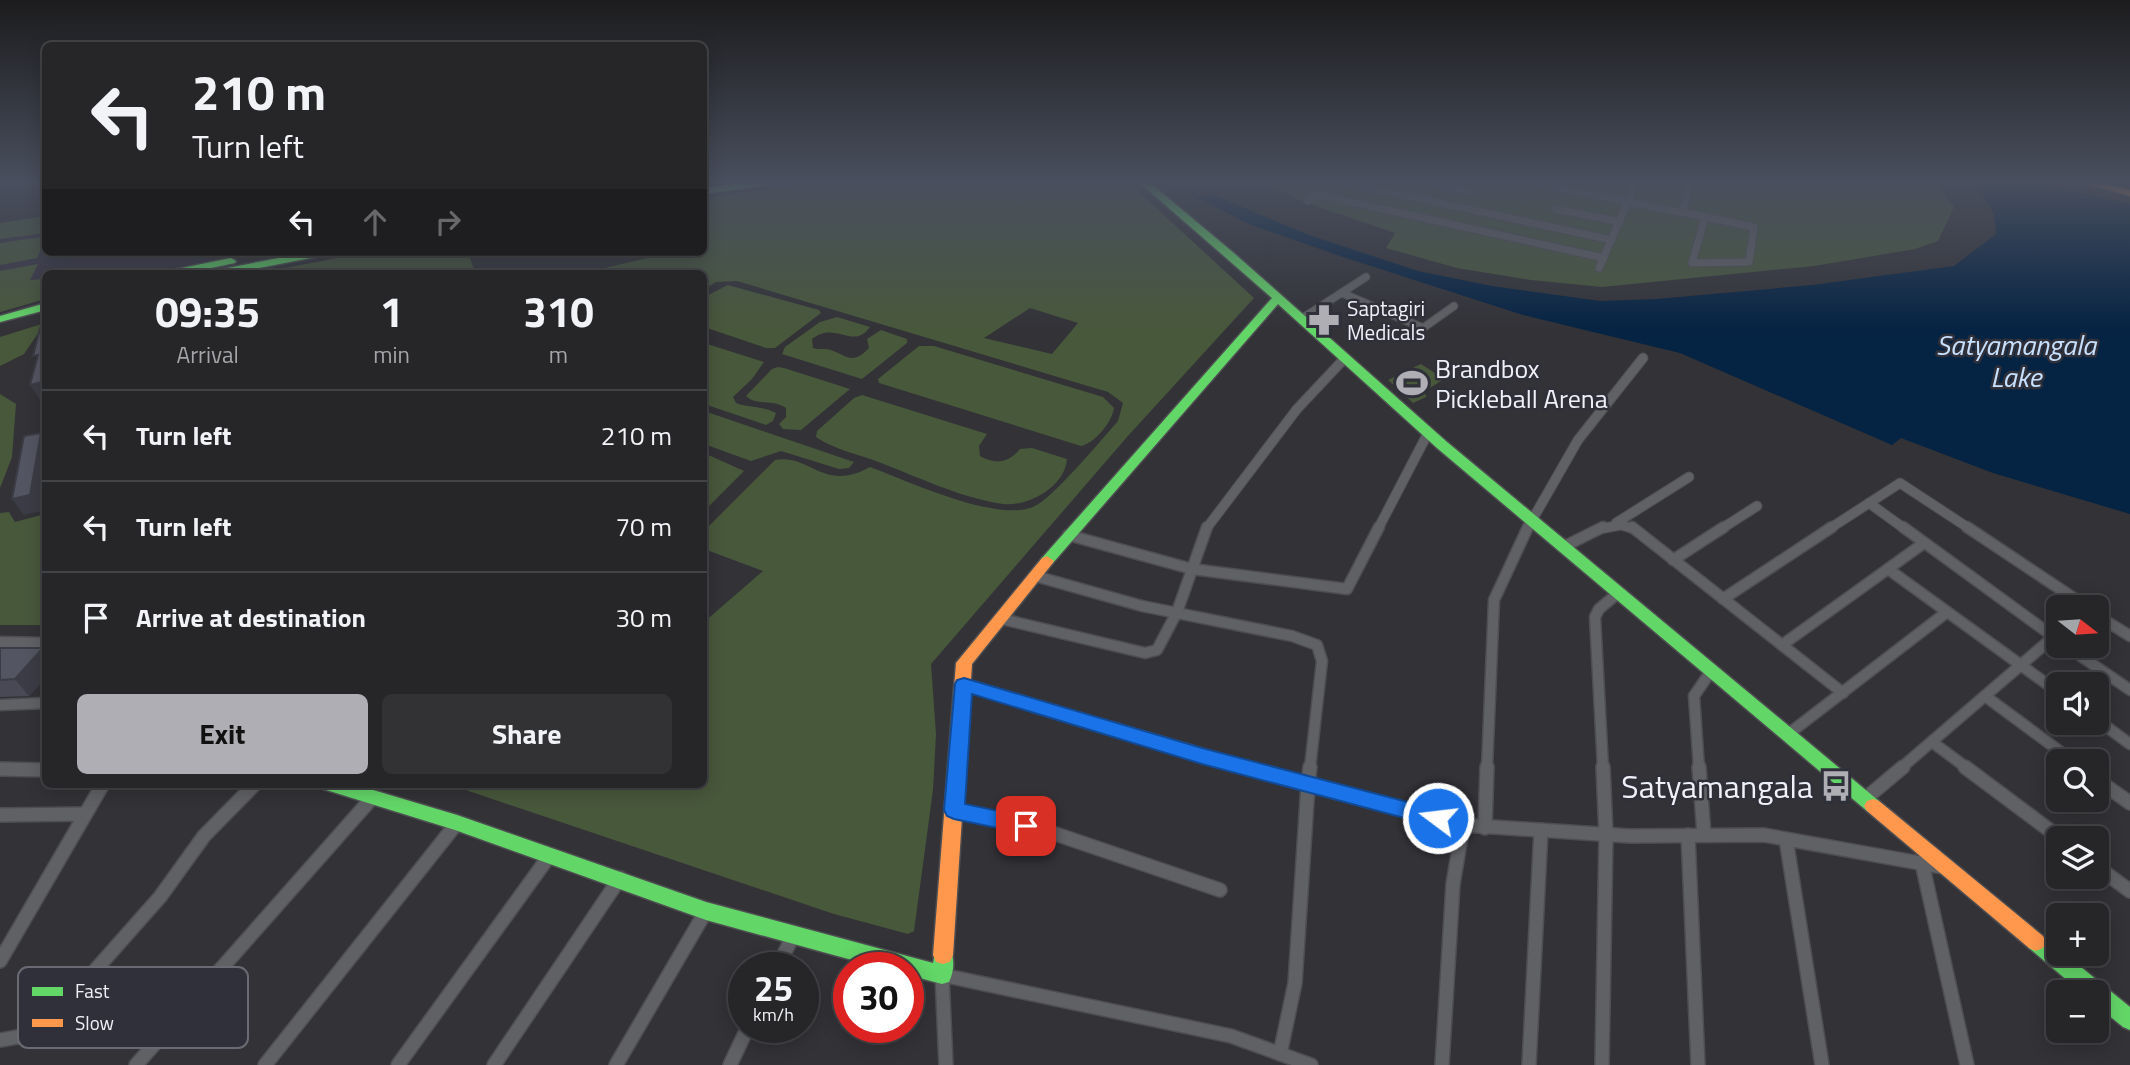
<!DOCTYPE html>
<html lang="en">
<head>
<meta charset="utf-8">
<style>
  body { margin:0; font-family:"Titillium Web",sans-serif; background:#323235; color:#f1f3f6; height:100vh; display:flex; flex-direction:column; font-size:26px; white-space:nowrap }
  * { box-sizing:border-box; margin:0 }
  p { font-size:23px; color:#a4a5a8 }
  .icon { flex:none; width:38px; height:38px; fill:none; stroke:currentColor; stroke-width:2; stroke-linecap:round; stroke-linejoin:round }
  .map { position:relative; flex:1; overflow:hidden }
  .details { position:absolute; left:42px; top:270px; width:665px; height:518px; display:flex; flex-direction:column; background:#262629; border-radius:10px; box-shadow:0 4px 18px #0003,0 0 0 2px #424346 }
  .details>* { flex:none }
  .top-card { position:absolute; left:42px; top:42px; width:665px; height:214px; border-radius:10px; box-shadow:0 4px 18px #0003,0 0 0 2px #424346; background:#262629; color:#f1f3f6; overflow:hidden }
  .needle { width:46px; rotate:107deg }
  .tools { position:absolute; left:2046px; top:595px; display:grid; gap:14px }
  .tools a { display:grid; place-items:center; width:63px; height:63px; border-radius:10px; background:#262629; box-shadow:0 4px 18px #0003,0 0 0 2px #424346; font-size:35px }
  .speed { position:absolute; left:728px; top:952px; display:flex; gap:14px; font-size:35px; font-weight:700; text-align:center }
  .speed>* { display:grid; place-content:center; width:91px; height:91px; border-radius:50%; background:#262629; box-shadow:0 4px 18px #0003,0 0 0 2px #424346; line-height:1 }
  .speed small { font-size:18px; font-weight:400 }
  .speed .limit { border:10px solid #d22; background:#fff; color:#111 }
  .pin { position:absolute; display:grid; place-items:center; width:60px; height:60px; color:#fff; margin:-30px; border-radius:14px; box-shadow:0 4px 10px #0006 }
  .me { position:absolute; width:77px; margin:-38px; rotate:285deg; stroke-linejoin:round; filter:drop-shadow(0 0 5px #0008) }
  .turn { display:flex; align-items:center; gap:24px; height:147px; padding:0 35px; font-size:32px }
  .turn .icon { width:91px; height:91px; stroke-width:2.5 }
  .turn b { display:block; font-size:49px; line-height:60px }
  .lanes { display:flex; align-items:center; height:66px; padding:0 35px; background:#0003; justify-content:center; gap:35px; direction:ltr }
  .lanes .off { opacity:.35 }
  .eta { display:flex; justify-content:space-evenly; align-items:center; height:119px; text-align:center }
  .eta b { font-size:42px; font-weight:700; line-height:49px }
  .cta { display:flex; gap:14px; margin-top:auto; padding:14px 35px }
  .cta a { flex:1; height:80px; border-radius:10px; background:#aeaeb4; color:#111; font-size:28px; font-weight:700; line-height:80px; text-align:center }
  .cta a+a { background:#323235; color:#f1f3f6 }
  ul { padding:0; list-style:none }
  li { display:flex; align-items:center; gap:21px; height:91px; padding:0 35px; border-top:2px solid #424346 }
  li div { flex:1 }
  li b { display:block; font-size:26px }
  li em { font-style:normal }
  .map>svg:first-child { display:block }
</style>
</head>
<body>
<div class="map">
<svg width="2130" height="1065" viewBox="0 0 2130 1065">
  <rect width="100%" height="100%" fill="#323237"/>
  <polygon fill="#393544" points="45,216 46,252 249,252 142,273 46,273 45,299 0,312 0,223"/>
  <g fill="#48583b" fill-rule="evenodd">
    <path d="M818,182H1128L1254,298L1127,437L931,664L936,734L933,790L914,931L908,934L834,914L448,784H704V622L763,571L704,549V531L775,460C810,453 823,493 870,467C908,481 999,524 1035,506C1053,498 1103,438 1118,421L1123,403L1108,392L737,281L716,282L704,289V273H583L660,255V252H704V198ZM1030,308L1078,323L1052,354L984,338Z"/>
    <polygon points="1266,182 1934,182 1954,207 1938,241 1915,249 1814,266 1602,287 1531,280 1457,268 1386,248 1395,233 1299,200"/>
    <polygon points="45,216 45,233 0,239 0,223"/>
    <polygon points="41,237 45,239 37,258 0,265 0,243"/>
    <polygon points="369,252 468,252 475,273 259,273"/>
    <polygon points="38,264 30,280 45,279 45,299 0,312 0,271"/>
    <polygon points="728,285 819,310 821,313 775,348 766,348 704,327 704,297"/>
    <path d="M837,317L870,327C853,351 836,320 812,339L813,348C819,350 826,348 831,350C846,355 852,366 869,348L867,339L881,330L907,339V343L862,379L782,354L785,347L820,322Z"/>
    <polygon points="45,323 24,354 0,366 0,337"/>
    <path d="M704,343L764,362L752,379L733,397L736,403C749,408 764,406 776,413L773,421L766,425L704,404Z"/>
    <path d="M919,346H934L1103,397L1114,408C1112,422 1095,443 1081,446L879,383L878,379Z"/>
    <polygon points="1421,364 1444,379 1425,391 1426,397 1413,403 1388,380"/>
    <path d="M778,367L784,368L850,389L801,430L783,429L779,424L786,417V408C773,399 756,406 746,396L772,369Z"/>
    <polygon points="0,394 16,404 12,457 0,488"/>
    <path d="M862,395L987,434L979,446L980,456C996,465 1008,463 1020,449L1032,448L1067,459C1065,487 1028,507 1003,504C960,498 916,476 876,461C857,454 833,449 816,437L817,431L854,398Z"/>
    <polygon points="704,411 854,462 849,468 839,469 781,451 751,461 704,444"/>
    <polygon points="704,453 744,471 704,511"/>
    <polygon points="9,512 15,522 45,514 45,625 0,625 0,513"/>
  </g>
  <polygon fill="#052343" points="1974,182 2035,182 2130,204 2130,514 1993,473 1901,438 1892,445 1680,353 1523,315 1343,257 1251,225 1196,197 1211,194 1309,235 1418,271 1492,286 1600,301 1657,299 1812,285 1954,266 1996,234 1994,214"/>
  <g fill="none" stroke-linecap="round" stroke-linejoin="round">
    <polyline stroke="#052343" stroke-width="2.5" points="1189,182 1196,197"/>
    <defs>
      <g id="street-far3">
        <polyline points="1342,182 1612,240"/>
        <polyline points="1425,182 1471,192"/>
        <polyline points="1529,182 1705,217"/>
        <polyline points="1315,194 1604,258"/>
        <polyline points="1308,201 1329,182"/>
        <polyline points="1555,209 1620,222"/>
        <polyline points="1682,213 1691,182"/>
        <polygon points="1705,217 1754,227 1749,262 1692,263"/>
        <polyline points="1599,268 1636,182"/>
        <polyline points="1342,293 1423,328 1454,306"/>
        <polyline points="1301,319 1366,277"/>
      </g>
      <g id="street-far2">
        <polyline points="1869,503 1905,529"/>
        <polyline points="1616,523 1689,477"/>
        <polyline points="1206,529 1297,409 1345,358"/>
        <polyline points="1378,529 1428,433"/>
        <polyline points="1527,529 1578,440 1643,358"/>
        <polyline points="1599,529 1621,525 1634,529"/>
        <polyline points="1721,529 1757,506"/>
        <polyline points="1829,529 1900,483 1970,529"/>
      </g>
      <g id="street-far1">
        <polyline points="1632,527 1843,693"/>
        <polyline points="1903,527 2058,640"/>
        <polyline points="1967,527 2087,607"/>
        <polyline points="1068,535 1192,569 1347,589 1379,527"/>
        <polyline points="1563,547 1603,527"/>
        <polyline points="1673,560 1724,527"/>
        <polyline points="1888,569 2058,692"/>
        <polyline points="1035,576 1142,606 1292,636 1317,645 1322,661 1310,768"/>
        <polyline points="1723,599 1832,527"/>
        <polyline points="2096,615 2130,636"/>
        <polyline points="1002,619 1145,653 1157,650 1177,612 1207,527"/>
        <polyline points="0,642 46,643"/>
        <polyline points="1782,645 1924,543"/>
        <polyline points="2066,646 2130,690"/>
        <polyline points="964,684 1251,768"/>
        <polyline points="1985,696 2073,761"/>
        <polyline points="0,705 46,703"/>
        <polyline points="2096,719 2130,744"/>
        <polyline points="1787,735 1947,612"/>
        <polyline points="1932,742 1967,768"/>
        <polyline points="1487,768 1494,600 1528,527"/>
        <polyline points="1603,768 1595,617 1599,609 1617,594"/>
        <polyline points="1699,768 1694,696 1711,671"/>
        <polyline points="1901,768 2058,633"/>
      </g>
      <g id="street">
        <polyline points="1245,767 1308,785 1295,983 1280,1054"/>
        <polyline points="1310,767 1308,785 1463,825"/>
        <polyline points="1699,767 1704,835"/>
        <polyline points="1965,767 2060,838"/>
        <polyline points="0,769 46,770"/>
        <polyline points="2096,779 2130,803"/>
        <polyline points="1865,799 1903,767"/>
        <polyline points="954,810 1041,829 1220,890"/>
        <polyline points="0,815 85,814"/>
        <polyline points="1485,828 1487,767"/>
        <polyline points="1688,835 1698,1065"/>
        <polyline points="1786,839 1822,1065"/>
        <polyline points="1922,863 1967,1065"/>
        <polyline points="2096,866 2130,891"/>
        <polyline points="0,961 103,784"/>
        <polyline points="777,968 793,936"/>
        <polyline points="0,1040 23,1036 52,1019 160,897 204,836 255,784"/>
        <polyline points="136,1065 372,798"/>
        <polyline points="265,1065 457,823"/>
        <polyline points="398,1065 550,855"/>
        <polyline points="494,1065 620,878"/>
        <polyline points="616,1065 706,911"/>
        <polyline points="730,1065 748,1027"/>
        <polyline points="946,1065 942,975 1231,1036 1311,1065"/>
        <polyline points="1442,1065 1453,884 1463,825 1630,836 1764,835 1942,867"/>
        <polyline points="1529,1065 1541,830"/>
        <polyline points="1602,1065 1606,834 1603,767"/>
      </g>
      <g id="fast">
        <polygon points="748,182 772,182 768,185 704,194 704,188"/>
        <polygon points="1139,182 1149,182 1235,254 1447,442 1879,801 1882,806 1879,811 1873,813 1867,811 1437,448 1278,304 1052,564 1042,564 1040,561 1042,558 1272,298"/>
        <polygon points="310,252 331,252 326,255 233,273 212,273 217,270"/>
        <polygon points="231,258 236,261 235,263 187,273 167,273 172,270"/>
        <polygon points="46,303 46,310 0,322 0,316"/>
        <path d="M320,784H353L457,815L706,902L933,963L936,948L943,946L950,948C955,959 954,972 949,982L942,984L908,975V968H881L706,920L455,830L323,789Z"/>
        <polygon points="2036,933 2058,948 2058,954 2065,954 2130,1007 2130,1030 2123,1027 2096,1005 2096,992 2081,992 2029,948 2026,942 2029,936"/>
      </g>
      <g id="slow">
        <polygon points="2080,182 2096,182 2130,190 2130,196"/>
        <polygon points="1047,556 1054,561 1052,564 972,664 953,955 950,962 943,964 936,962 933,955 956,663 1042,558"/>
        <polygon points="1873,799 1879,801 2043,936 2046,942 2043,948 2036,951 2029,948 1867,811 1864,806 1867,801"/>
      </g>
    </defs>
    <use href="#street-far3" stroke="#4e4e52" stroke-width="9"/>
    <use href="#street-far2" stroke="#4e4e52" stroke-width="11"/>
    <use href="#street-far1" stroke="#4e4e52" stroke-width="13"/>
    <use href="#street" stroke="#4e4e52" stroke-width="16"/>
    <use href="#fast" stroke="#4e4e52" stroke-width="3"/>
    <use href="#slow" stroke="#4e4e52" stroke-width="3"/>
    <use href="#street-far3" stroke="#606165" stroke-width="7"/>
    <use href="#street-far2" stroke="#606165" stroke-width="9"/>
    <use href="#street-far1" stroke="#606165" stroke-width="10"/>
    <use href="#street" stroke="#606165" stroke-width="13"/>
    <use href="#fast" fill="#63d668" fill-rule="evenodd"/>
    <use href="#slow" fill="#ff974d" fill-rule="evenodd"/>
  </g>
  <polygon fill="#484954" points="0,648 43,648 46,651 46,677 29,696 0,697"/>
  <g fill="#3b3c45">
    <polygon points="46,381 46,399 40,400 30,385"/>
    <polygon points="41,433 46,439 46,488 42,511 24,515 12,499"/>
    <polygon points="43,648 46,651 46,677 29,696 15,679"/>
  </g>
  <g fill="#545562" stroke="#3b3c45" stroke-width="2">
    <polygon points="43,317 46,317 46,381 30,385 38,355 33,356"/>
    <polygon points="41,433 30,495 12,499 24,436"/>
    <polygon points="0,648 43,648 15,679 0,680"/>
  </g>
  <linearGradient id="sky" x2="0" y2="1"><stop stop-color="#1c1c1e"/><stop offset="0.55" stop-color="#494f5e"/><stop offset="1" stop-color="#494f5e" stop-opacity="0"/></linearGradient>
  <rect width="2130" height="331" fill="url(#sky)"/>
  <polygon fill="#1a73e8" stroke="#114b97" stroke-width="2" points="964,678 1202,748 1438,810 1445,812 1448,818 1445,824 1438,827 1202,764 972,694 965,804 1026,817 1034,820 1037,826 1034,832 1026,834 954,819 947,816 944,810 955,684 957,680"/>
  <defs>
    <symbol id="pharmacy-bare" viewBox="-9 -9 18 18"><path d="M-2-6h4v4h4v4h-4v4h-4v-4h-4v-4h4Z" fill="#aeaeb4" stroke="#2f303a" stroke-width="2.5" paint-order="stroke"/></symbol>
    <symbol id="stadium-bare" viewBox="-9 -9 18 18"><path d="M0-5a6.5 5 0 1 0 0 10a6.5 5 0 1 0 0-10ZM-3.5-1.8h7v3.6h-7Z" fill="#aeaeb4" stroke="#2f303a" stroke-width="2.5" paint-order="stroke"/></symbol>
    <symbol id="bus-bare" viewBox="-9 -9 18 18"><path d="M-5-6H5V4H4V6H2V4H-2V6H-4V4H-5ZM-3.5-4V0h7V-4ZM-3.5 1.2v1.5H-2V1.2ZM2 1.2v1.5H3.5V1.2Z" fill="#aeaeb4" stroke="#2f303a" stroke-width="2.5" paint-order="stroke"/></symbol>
  </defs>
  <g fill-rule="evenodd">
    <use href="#pharmacy-bare" x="1302" y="298" width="44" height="44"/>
    <use href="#stadium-bare" x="1390" y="361" width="44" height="44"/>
    <use href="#bus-bare" x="1814" y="764" width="44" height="44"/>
  </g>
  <g text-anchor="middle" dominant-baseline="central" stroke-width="5" stroke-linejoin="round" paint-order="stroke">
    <g font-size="21" fill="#f0f1f8" stroke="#2f303a" text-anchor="start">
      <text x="1347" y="308">Saptagiri<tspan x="1347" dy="24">Medicals</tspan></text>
    </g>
    <g font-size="26" fill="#f0f1f8" stroke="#2f303a" text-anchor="start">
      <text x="1435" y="368">Brandbox<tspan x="1435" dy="30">Pickleball Arena</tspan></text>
    </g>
    <g font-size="28" font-style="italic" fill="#c7e0fe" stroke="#2f303a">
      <text x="2016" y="344">Satyamangala<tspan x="2016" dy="32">Lake</tspan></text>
    </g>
    <g font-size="32" fill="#f0f1f8" stroke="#2f303a" text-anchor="end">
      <text x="1813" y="786">Satyamangala</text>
    </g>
  </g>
  <rect x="18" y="967" width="230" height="81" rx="10" fill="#2f303a" stroke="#696a73" stroke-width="2"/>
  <rect x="32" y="987" width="31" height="9" fill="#63d668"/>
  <rect x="32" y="1019" width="31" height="8" fill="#ff974d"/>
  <g font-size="19" fill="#f0f1f8">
    <text x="75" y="998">Fast</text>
    <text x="75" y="1030">Slow</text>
  </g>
</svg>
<div class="tools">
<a><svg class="needle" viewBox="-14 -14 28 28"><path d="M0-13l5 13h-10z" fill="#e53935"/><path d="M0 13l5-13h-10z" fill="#a4a5a8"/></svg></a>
<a><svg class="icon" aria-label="sound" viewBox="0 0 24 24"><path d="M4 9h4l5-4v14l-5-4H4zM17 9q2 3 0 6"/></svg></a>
<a><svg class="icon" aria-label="search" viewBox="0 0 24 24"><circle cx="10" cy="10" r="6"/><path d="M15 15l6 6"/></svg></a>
<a><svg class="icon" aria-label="layers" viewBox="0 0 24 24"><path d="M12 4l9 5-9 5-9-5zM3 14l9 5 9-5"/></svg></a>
<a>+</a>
<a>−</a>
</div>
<div class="speed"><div>25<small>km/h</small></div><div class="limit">30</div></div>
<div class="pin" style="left:1026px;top:826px;background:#d93025"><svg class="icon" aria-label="arrive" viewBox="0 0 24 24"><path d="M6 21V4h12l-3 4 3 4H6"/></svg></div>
<svg class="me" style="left:1438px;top:818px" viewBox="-20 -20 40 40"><circle r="17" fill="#1a73e8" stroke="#fff" stroke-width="3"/><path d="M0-11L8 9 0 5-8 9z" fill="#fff"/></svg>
<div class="top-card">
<div class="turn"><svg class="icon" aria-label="left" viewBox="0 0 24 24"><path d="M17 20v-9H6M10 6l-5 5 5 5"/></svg><div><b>210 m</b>Turn left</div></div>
<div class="lanes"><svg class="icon" aria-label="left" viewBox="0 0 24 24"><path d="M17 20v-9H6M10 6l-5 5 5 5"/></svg><svg class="icon off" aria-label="ahead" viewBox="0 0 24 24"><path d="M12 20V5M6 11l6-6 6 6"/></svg><svg class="icon off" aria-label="right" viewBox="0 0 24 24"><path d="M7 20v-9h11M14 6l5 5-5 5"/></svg></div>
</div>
<section class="details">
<div class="eta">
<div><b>09:35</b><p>Arrival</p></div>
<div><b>1</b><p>min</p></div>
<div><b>310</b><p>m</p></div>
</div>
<ul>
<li><svg class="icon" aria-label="left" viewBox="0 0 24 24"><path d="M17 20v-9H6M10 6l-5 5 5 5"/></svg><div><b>Turn left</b></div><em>210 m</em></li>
<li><svg class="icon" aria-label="left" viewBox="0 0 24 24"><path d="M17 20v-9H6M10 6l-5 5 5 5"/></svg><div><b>Turn left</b></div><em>70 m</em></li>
<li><svg class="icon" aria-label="arrive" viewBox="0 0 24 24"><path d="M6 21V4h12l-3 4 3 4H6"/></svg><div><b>Arrive at destination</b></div><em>30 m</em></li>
</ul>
<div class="cta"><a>Exit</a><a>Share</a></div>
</section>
</div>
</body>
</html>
